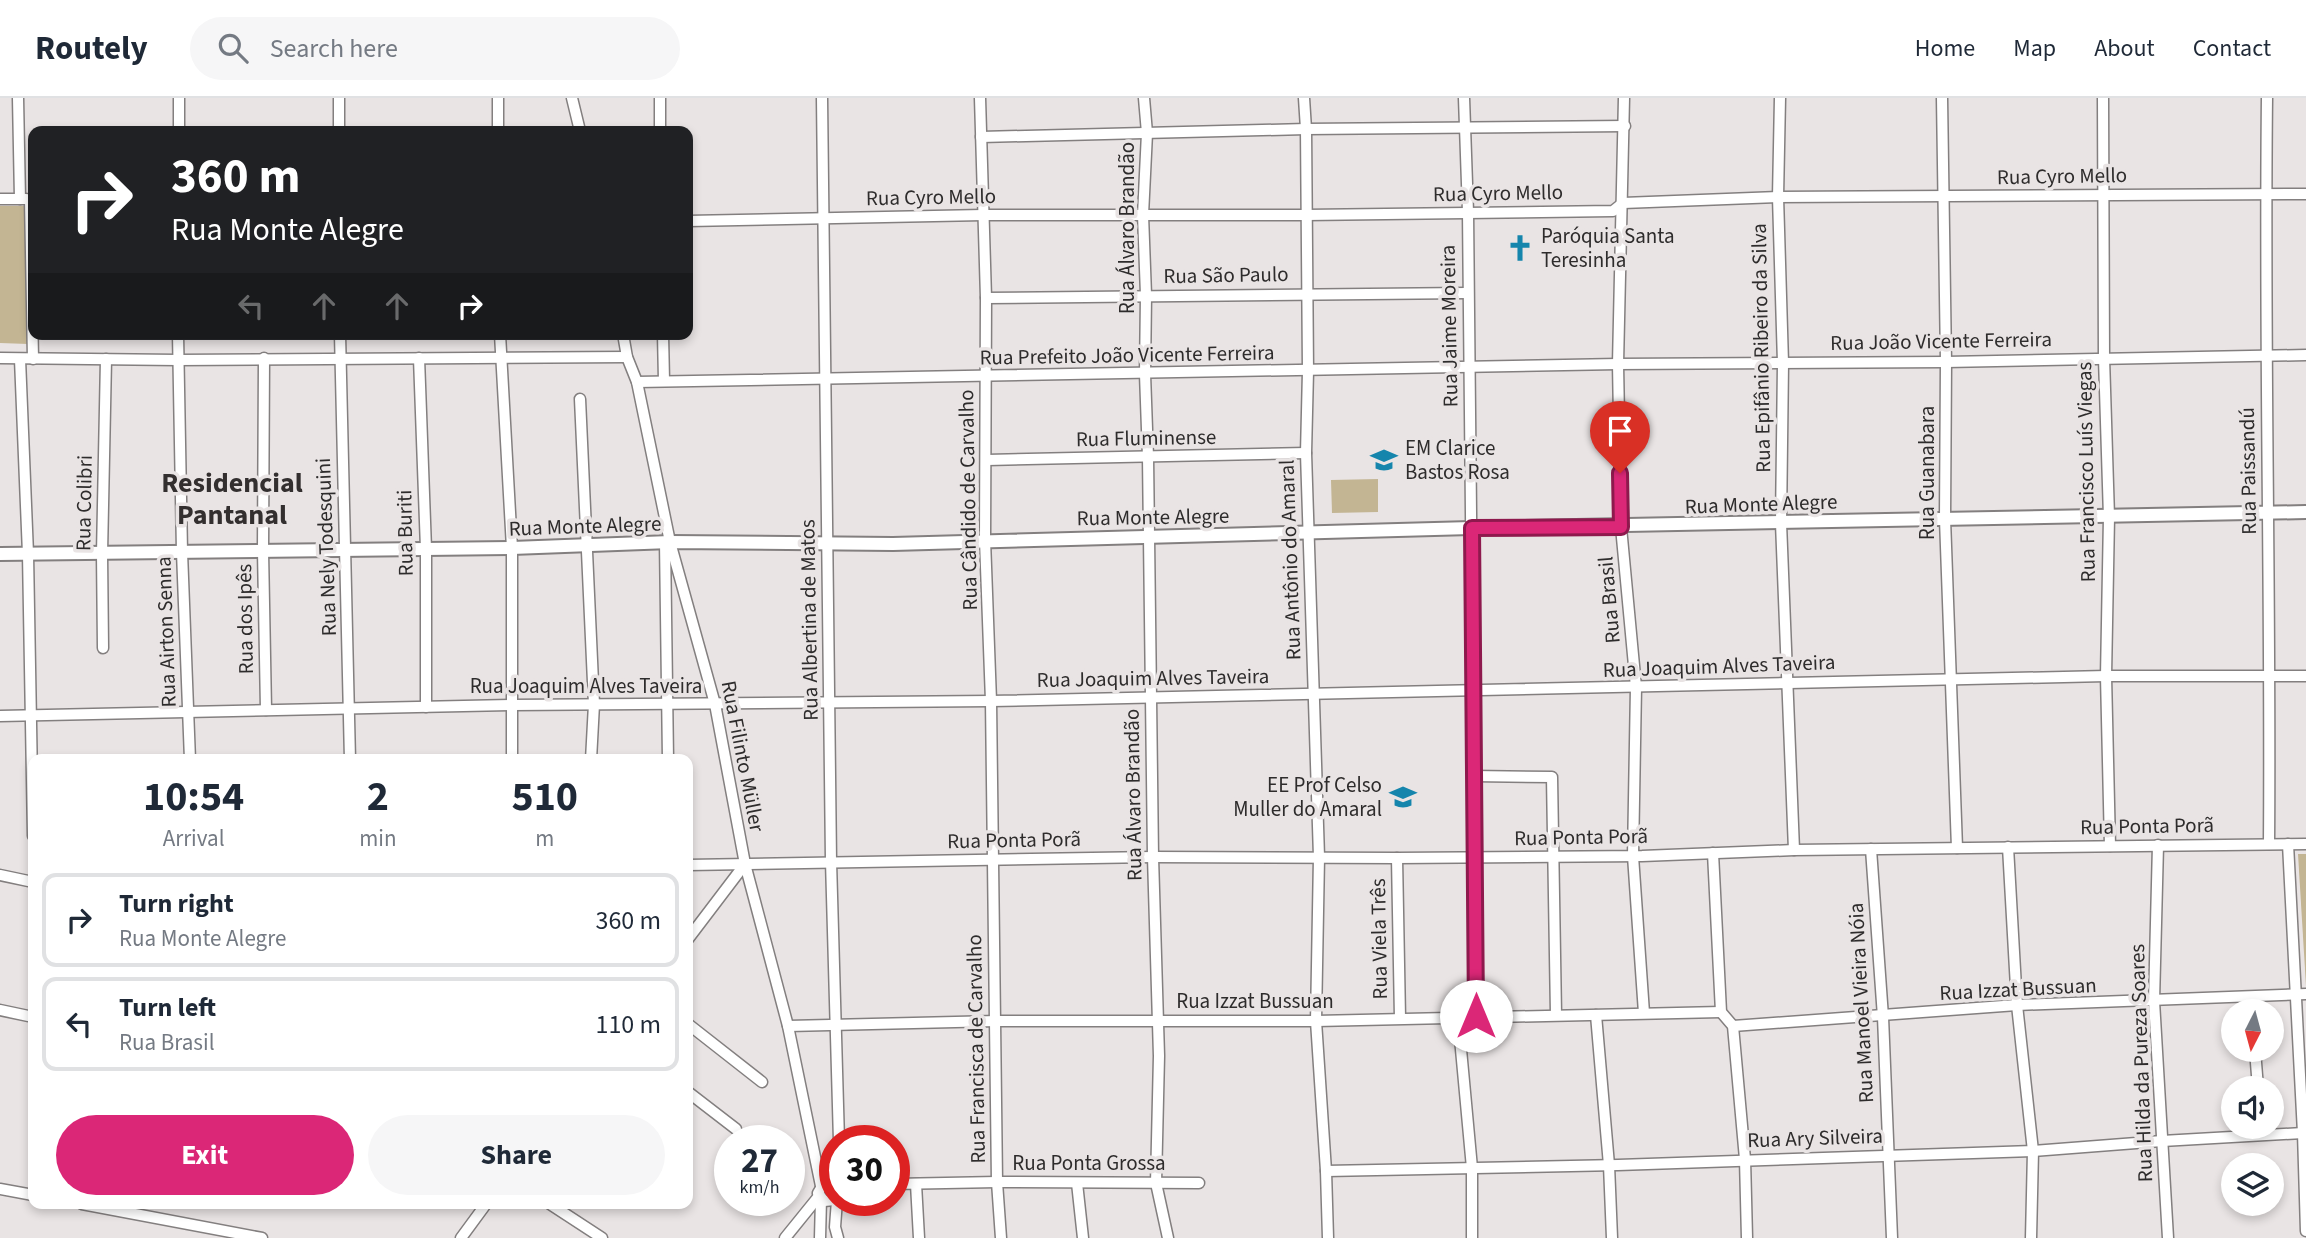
<!DOCTYPE html>
<html lang="en">
<head>
<meta charset="utf-8">
<style>
  body { margin:0; font-family:"Source Sans 3",sans-serif; background:#f6f6f7; color:#1f2937; height:100vh; display:flex; flex-direction:column; font-size:26px; white-space:nowrap }
  * { box-sizing:border-box; margin:0 }
  p { font-size:23px; color:#747a83 }
  .icon { flex:none; width:38px; height:38px; fill:none; stroke:currentColor; stroke-width:2; stroke-linecap:round; stroke-linejoin:round }
  .map { position:relative; flex:1; overflow:hidden }
  .sheet { position:absolute; left:28px; top:656px; width:665px; height:455px; display:flex; flex-direction:column; background:#fff; border-radius:14px; box-shadow:0 4px 10px #0003 }
  .sheet>* { flex:none }
  .guide { position:absolute; left:28px; top:28px; width:665px; height:214px; border-radius:14px; box-shadow:0 4px 10px #0003; background:#202124; color:#fff; overflow:hidden }
  .needle { width:46px; rotate:186deg }
  .buttons { position:absolute; left:2221px; top:901px; display:grid; gap:14px }
  .buttons a { display:grid; place-items:center; width:63px; height:63px; border-radius:50%; background:#fff; box-shadow:0 4px 10px #0003; font-size:35px }
  .speed { position:absolute; left:714px; top:1027px; display:flex; gap:14px; font-size:35px; font-weight:700; text-align:center }
  .speed>* { display:grid; place-content:center; width:91px; height:91px; border-radius:50%; background:#fff; box-shadow:0 4px 10px #0003; line-height:1 }
  .speed small { font-size:18px; font-weight:400 }
  .speed .limit { border:10px solid #d22; background:#fff; color:#111 }
  .pin { position:absolute; display:grid; place-items:center; width:60px; height:60px; color:#fff; margin:-72px -30px; border-radius:50% 50% 50% 0; rotate:-45deg; box-shadow:0 0 7px #0007 }
  .pin .icon { rotate:45deg }
  .me { position:absolute; width:77px; margin:-38px; rotate:0deg; stroke-linejoin:round; filter:drop-shadow(0 0 5px #0008) }
  .turn { display:flex; align-items:center; gap:24px; height:147px; padding:0 28px; font-size:32px }
  .turn .icon { width:91px; height:91px; stroke-width:2.5 }
  .turn b { display:block; font-size:49px; line-height:60px }
  .lanes { display:flex; align-items:center; height:66px; padding:0 28px; background:#0003; justify-content:center; gap:35px; direction:ltr }
  .lanes .off { opacity:.35 }
  .eta { display:flex; justify-content:space-evenly; align-items:center; height:119px; text-align:center }
  .eta b { font-size:42px; font-weight:700; line-height:49px }
  .primary-button { display:flex; gap:14px; margin-top:auto; padding:14px 28px }
  .primary-button a { flex:1; height:80px; border-radius:42px; background:#db2777; color:#fff; font-size:28px; font-weight:700; line-height:80px; text-align:center }
  .primary-button a+a { background:#f6f6f7; color:#1f2937 }
  ul { padding:0; list-style:none }
  li { display:flex; align-items:center; gap:21px; height:94px; margin:0 14px 10px; padding:0 14px; border:4px solid #e0e1e3; border-radius:14px }
  li div { flex:1 }
  li b { display:block; font-size:26px }
  li em { font-style:normal }
  header { display:flex; align-items:center; gap:42px; box-sizing:border-box; height:98px; padding:0 35px; background:#fff; border-bottom:2px solid #e0e1e3 }
  header strong { font-size:33px }
  nav { display:flex; gap:38px; margin-inline-start:auto; font-size:24px }
  .search { width:490px; height:63px; background:#f6f6f7; display:flex; align-items:center; gap:18px; box-sizing:border-box; padding:0 24px; border-radius:38px; color:#747a83; font-size:26px }
  .map>svg:first-child { display:block }
</style>
</head>
<body>
<header>
<strong>Routely</strong>
<div class="search"><svg class="icon" aria-label="search" viewBox="0 0 24 24"><circle cx="10" cy="10" r="6"/><path d="M15 15l6 6"/></svg>Search here</div>
<nav><a>Home</a><a>Map</a><a>About</a><a>Contact</a></nav>
</header>
<div class="map">
<svg width="2306" height="1140" viewBox="0 0 2306 1140">
  <rect width="100%" height="100%" fill="#e9e4e4"/>
  <g fill="#c3b593">
    <polygon points="0,108 26,108 28,246 0,245"/>
    <polygon points="1378,381 1378,414 1332,415 1331,382"/>
    <polygon points="2298,756 2306,756 2306,888"/>
  </g>
  <g fill="none" stroke-linecap="round" stroke-linejoin="round">
    <defs>
      <g id="minor">
        <polyline points="18,0 20,101"/>
        <polyline points="179,0 179,33"/>
        <polyline points="498,0 498,33"/>
        <polyline points="572,0 580,33"/>
        <polyline points="660,0 660,33"/>
        <polyline points="822,0 831,763 839,1043"/>
        <polyline points="980,0 986,200 985,442 991,603 997,1084 1001,1140"/>
        <polyline points="1144,0 1147,35 1143,117 1146,197 1145,276 1148,359 1153,759 1159,958 1156,1085 1168,1140"/>
        <polyline points="1304,0 1306,31 1308,273 1306,355 1319,759 1316,923 1326,1073 1328,1140"/>
        <polyline points="1464,0 1468,114 1476,918"/>
        <polyline points="1624,0 1618,266 1621,429 1636,589 1633,758 1644,915"/>
        <polyline points="1780,0 1778,99 1783,265 1781,425 1794,752"/>
        <polyline points="1942,0 1946,264 1945,421 1957,750"/>
        <polyline points="2103,0 2104,260 2109,419 2106,578 2110,748"/>
        <path d="M2267,0C2264,249 2271,497 2269,745"/>
        <polyline points="339,33 339,0"/>
        <polyline points="981,39 1306,31 1625,28"/>
        <polyline points="0,101 26,101"/>
        <polyline points="30,101 33,261"/>
        <polyline points="688,123 983,117 1306,117 1613,113 1623,105 1778,99 2306,96"/>
        <polyline points="986,200 1467,195"/>
        <polyline points="178,236 182,454 190,662"/>
        <polyline points="340,236 350,662"/>
        <polyline points="500,236 512,450 512,662"/>
        <polyline points="623,236 627,259 637,284 670,444 715,606 745,766 788,928 821,1088"/>
        <polyline points="663,236 664,283"/>
        <polyline points="0,260 178,262 627,259"/>
        <polyline points="264,260 263,453 266,612"/>
        <polyline points="419,260 426,451 426,609"/>
        <polyline points="20,261 28,456 33,738"/>
        <polyline points="637,284 1618,266 1946,264 2306,257"/>
        <polyline points="580,301 594,606 591,662"/>
        <polyline points="987,362 1306,355"/>
        <polyline points="665,444 668,662"/>
        <polyline points="103,550 102,456 106,261"/>
        <polyline points="0,618 514,607 991,603 2106,578 2306,578"/>
        <polyline points="1473,678 1552,679 1556,917"/>
        <polyline points="2288,746 2303,1035 2306,1133"/>
        <polyline points="2158,747 2154,903 2168,1140"/>
        <polyline points="2008,749 2017,907 2033,1053 2031,1140"/>
        <polyline points="1871,751 1883,919 1892,1140"/>
        <polyline points="1713,755 1721,914 1733,928 1745,1061 1747,1140"/>
        <polyline points="1397,760 1400,920"/>
        <polyline points="688,767 1153,759 1397,760 1642,758 1794,752 2306,746"/>
        <polyline points="0,777 33,784"/>
        <polyline points="688,841 745,766"/>
        <polyline points="0,912 33,919"/>
        <polyline points="1596,917 1609,1067 1612,1140"/>
        <polyline points="1458,919 1472,1070 1472,1140"/>
        <polyline points="688,926 762,984"/>
        <polyline points="788,928 997,923 1316,923 1721,914"/>
        <polyline points="1733,928 2017,907 2306,896"/>
        <polyline points="2255,952 2258,990"/>
        <polyline points="688,994 736,1031"/>
        <polyline points="1326,1073 1618,1067 2033,1053 2162,1043 2303,1035"/>
        <polyline points="1077,1085 1083,1140"/>
        <polyline points="835,1086 824,1085 818,1095 824,1103 835,1102"/>
        <polyline points="894,1086 997,1084 1199,1085"/>
        <polyline points="916,1086 919,1140"/>
        <polyline points="0,1091 33,1097"/>
        <polyline points="837,1102 835,1129 838,1140"/>
        <polyline points="82,1106 262,1140"/>
        <polyline points="550,1106 602,1140"/>
        <polyline points="461,1140 486,1106"/>
        <polyline points="785,1140 819,1098"/>
        <polyline points="820,1140 821,1101"/>
      </g>
      <polyline id="tertiary" points="0,456 512,450 670,444 893,446 1471,430 2306,414"/>
    </defs>
    <use href="#minor" stroke="#837f7f" stroke-width="13"/>
    <use href="#tertiary" stroke="#837f7f" stroke-width="16"/>
    <use href="#minor" stroke="#fff" stroke-width="10"/>
    <use href="#tertiary" stroke="#fff" stroke-width="12"/>
  </g>
  <g fill="none" stroke-linecap="round" stroke-linejoin="round">
    <defs>
      <polyline id="route" points="1476,918 1472,430 1621,429 1620,375"/>
    </defs>
    <use href="#route" stroke="#8e194d" stroke-width="18"/>
    <use href="#route" stroke="#db2777" stroke-width="12"/>
  </g>
  <defs>
    <symbol id="church-bare" viewBox="-9 -9 18 18"><path d="M-1.2-6h2.4v3.5h3.3v2.4h-3.3V6h-2.4V-.1h-3.3v-2.4h3.3Z" fill="#1585ac" stroke="#e9e4e4" stroke-width="2.5" paint-order="stroke"/></symbol>
    <symbol id="school-bare" viewBox="-9 -9 18 18"><path d="M0-5L7-2L0 1L-7-2ZM-4 1L0 2.5L4 1V4Q0 6-4 4Z" fill="#1585ac" stroke="#e9e4e4" stroke-width="2.5" paint-order="stroke"/></symbol>
  </defs>
  <g fill-rule="evenodd">
    <use href="#church-bare" x="1501" y="131" width="38" height="38"/>
    <use href="#school-bare" x="1365" y="343" width="38" height="38"/>
    <use href="#school-bare" x="1384" y="680" width="38" height="38"/>
  </g>
  <g text-anchor="middle" dominant-baseline="central" stroke-width="7" stroke-linejoin="round" paint-order="stroke">
    <g font-size="21" fill="#2e2c2c" stroke="#e9e4e4">
      <text transform="translate(2062 78) rotate(-1)">Rua Cyro Mello</text>
      <text transform="translate(1498 95) rotate(-1)">Rua Cyro Mello</text>
      <text transform="translate(931 99) rotate(-1)">Rua Cyro Mello</text>
      <text transform="translate(1127 130) rotate(-90)">Rua Álvaro Brandão</text>
      <text transform="translate(1226 177) rotate(-1)">Rua São Paulo</text>
      <text transform="translate(1449 228) rotate(-91)">Rua Jaime Moreira</text>
      <text transform="translate(1941 243) rotate(-1)">Rua João Vicente Ferreira</text>
      <text transform="translate(1761 250) rotate(-91)">Rua Epifânio Ribeiro da Silva</text>
      <text transform="translate(1127 257) rotate(-1)">Rua Prefeito João Vicente Ferreira</text>
      <text transform="translate(1146 340) rotate(-1)">Rua Fluminense</text>
      <text transform="translate(2248 373) rotate(-91)">Rua Paissandú</text>
      <text transform="translate(2086 374) rotate(-91)">Rua Francisco Luís Viegas</text>
      <text transform="translate(1927 375) rotate(-90)">Rua Guanabara</text>
      <text transform="translate(968 402) rotate(-91)">Rua Cândido de Carvalho</text>
      <text transform="translate(84 405) rotate(-89)">Rua Colibri</text>
      <text transform="translate(1761 406) rotate(-2)">Rua Monte Alegre</text>
      <text transform="translate(1153 419) rotate(-1)">Rua Monte Alegre</text>
      <text transform="translate(585 428) rotate(-2)">Rua Monte Alegre</text>
      <text transform="translate(405 435) rotate(-91)">Rua Buriti</text>
      <text transform="translate(326 449) rotate(-92)">Rua Nely Todesquini</text>
      <text transform="translate(1290 462) rotate(-92)">Rua Antônio do Amaral</text>
      <text transform="translate(1609 502) rotate(-95)">Rua Brasil</text>
      <text transform="translate(245 521) rotate(-91)">Rua dos Ipês</text>
      <text transform="translate(809 522) rotate(-91)">Rua Albertina de Matos</text>
      <text transform="translate(166 534) rotate(-92)">Rua Airton Senna</text>
      <text transform="translate(1719 568) rotate(-2)">Rua Joaquim Alves Taveira</text>
      <text transform="translate(1153 580) rotate(-1)">Rua Joaquim Alves Taveira</text>
      <text x="586" y="588">Rua Joaquim Alves Taveira</text>
      <text transform="translate(743 658) rotate(79)">Rua Filinto Müller</text>
      <text transform="translate(1133 697) rotate(-91)">Rua Álvaro Brandão</text>
      <text transform="translate(2147 728) rotate(-1)">Rua Ponta Porã</text>
      <text transform="translate(1581 739) rotate(-1)">Rua Ponta Porã</text>
      <text transform="translate(1014 742) rotate(-1)">Rua Ponta Porã</text>
      <text transform="translate(1379 841) rotate(-91)">Rua Viela Três</text>
      <text transform="translate(2018 891) rotate(-3)">Rua Izzat Bussuan</text>
      <text x="1255" y="903">Rua Izzat Bussuan</text>
      <text transform="translate(1861 905) rotate(-93)">Rua Manoel Vieira Nóia</text>
      <text transform="translate(976 951) rotate(-91)">Rua Francisca de Carvalho</text>
      <text transform="translate(2141 965) rotate(-92)">Rua Hilda da Pureza Soares</text>
      <text transform="translate(1815 1040) rotate(-2)">Rua Ary Silveira</text>
      <text x="1089" y="1065">Rua Ponta Grossa</text>
    </g>
    <g font-size="21" fill="#2e2c2c" stroke="#e9e4e4" text-anchor="start">
      <text x="1541" y="138">Paróquia Santa<tspan x="1541" dy="24">Teresinha</tspan></text>
      <text x="1405" y="350">EM Clarice<tspan x="1405" dy="24">Bastos Rosa</tspan></text>
      <text x="1382" y="687" text-anchor="end">EE Prof Celso<tspan x="1382" dy="24">Muller do Amaral</tspan></text>
    </g>
    <g font-size="28" font-weight="bold" fill="#332f2f" stroke="#e9e4e4">
      <text x="232" y="385">Residencial<tspan x="232" dy="32">Pantanal</tspan></text>
    </g>
  </g>
</svg>
<div class="buttons">
<a><svg class="needle" viewBox="-14 -14 28 28"><path d="M0-13l5 13h-10z" fill="#e53935"/><path d="M0 13l5-13h-10z" fill="#747a83"/></svg></a>
<a><svg class="icon" aria-label="sound" viewBox="0 0 24 24"><path d="M4 9h4l5-4v14l-5-4H4zM17 9q2 3 0 6"/></svg></a>
<a><svg class="icon" aria-label="layers" viewBox="0 0 24 24"><path d="M12 4l9 5-9 5-9-5zM3 14l9 5 9-5"/></svg></a>
</div>
<div class="speed"><div>27<small>km/h</small></div><div class="limit">30</div></div>
<div class="pin" style="left:1620px;top:375px;background:#d93025"><svg class="icon" aria-label="arrive" viewBox="0 0 24 24"><path d="M6 21V4h12l-3 4 3 4H6"/></svg></div>
<svg class="me" style="left:1476px;top:918px" viewBox="-20 -20 40 40"><circle r="19" fill="#fff"/><path d="M0-13L10 11 0 6-10 11z" fill="#db2777"/></svg>
<div class="guide">
<div class="turn"><svg class="icon" aria-label="right" viewBox="0 0 24 24"><path d="M7 20v-9h11M14 6l5 5-5 5"/></svg><div><b>360 m</b>Rua Monte Alegre</div></div>
<div class="lanes"><svg class="icon off" aria-label="left" viewBox="0 0 24 24"><path d="M17 20v-9H6M10 6l-5 5 5 5"/></svg><svg class="icon off" aria-label="ahead" viewBox="0 0 24 24"><path d="M12 20V5M6 11l6-6 6 6"/></svg><svg class="icon off" aria-label="ahead" viewBox="0 0 24 24"><path d="M12 20V5M6 11l6-6 6 6"/></svg><svg class="icon" aria-label="right" viewBox="0 0 24 24"><path d="M7 20v-9h11M14 6l5 5-5 5"/></svg></div>
</div>
<section class="sheet">
<div class="eta">
<div><b>10:54</b><p>Arrival</p></div>
<div><b>2</b><p>min</p></div>
<div><b>510</b><p>m</p></div>
</div>
<ul>
<li><svg class="icon" aria-label="right" viewBox="0 0 24 24"><path d="M7 20v-9h11M14 6l5 5-5 5"/></svg><div><b>Turn right</b><p>Rua Monte Alegre</p></div><em>360 m</em></li>
<li><svg class="icon" aria-label="left" viewBox="0 0 24 24"><path d="M17 20v-9H6M10 6l-5 5 5 5"/></svg><div><b>Turn left</b><p>Rua Brasil</p></div><em>110 m</em></li>
</ul>
<div class="primary-button"><a>Exit</a><a>Share</a></div>
</section>
</div>
</body>
</html>
